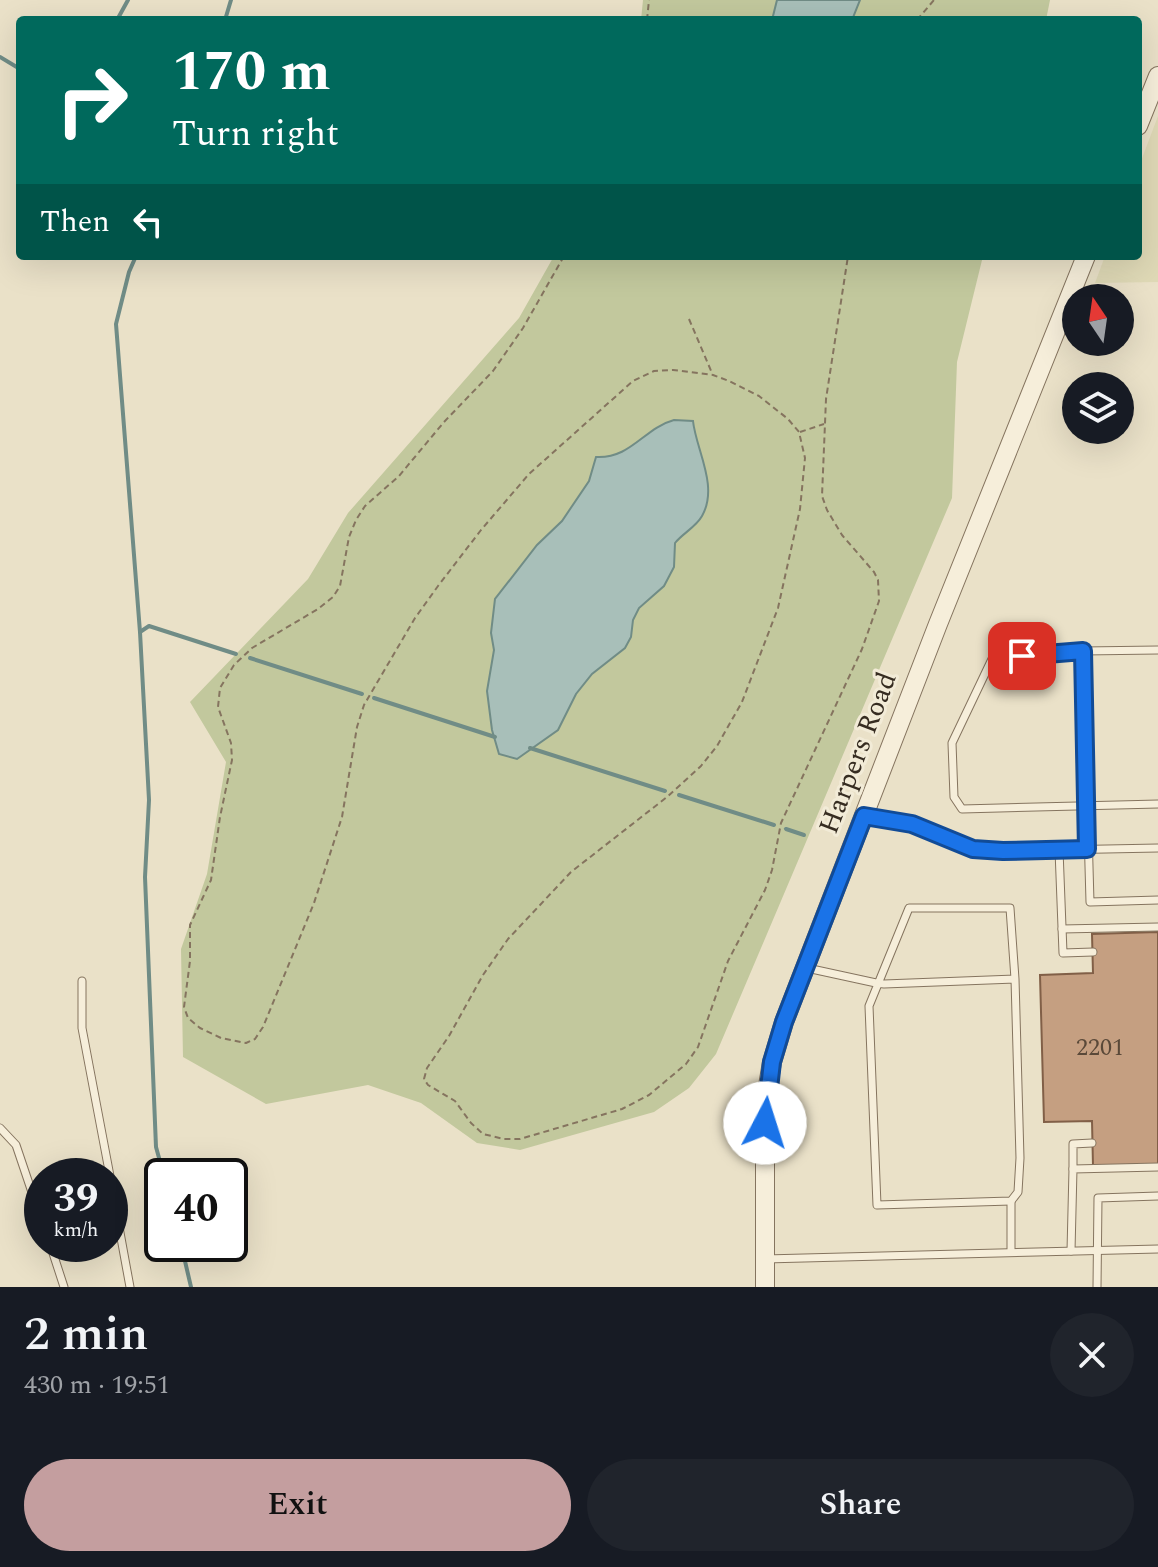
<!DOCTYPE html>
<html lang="en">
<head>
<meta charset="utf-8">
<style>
  body { margin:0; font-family:Spectral,serif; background:#20242c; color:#f1f3f6; height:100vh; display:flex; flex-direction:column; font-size:30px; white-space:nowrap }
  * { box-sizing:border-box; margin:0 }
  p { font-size:26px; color:#9ea1a6 }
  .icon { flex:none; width:44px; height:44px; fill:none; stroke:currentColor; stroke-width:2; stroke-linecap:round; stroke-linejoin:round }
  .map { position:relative; height:1287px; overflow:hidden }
  .panel { display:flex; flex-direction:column; background:#171b24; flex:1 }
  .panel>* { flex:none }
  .banner { position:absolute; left:16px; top:16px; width:1126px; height:244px; border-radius:8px; box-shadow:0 8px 32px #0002; background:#00695c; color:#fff; overflow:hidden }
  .needle { width:52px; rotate:347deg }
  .buttons { position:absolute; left:1062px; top:284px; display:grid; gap:16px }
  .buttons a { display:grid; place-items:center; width:72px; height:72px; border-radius:50%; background:#171b24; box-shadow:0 8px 32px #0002; font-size:40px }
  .speed { position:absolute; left:24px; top:1158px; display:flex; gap:16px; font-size:40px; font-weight:700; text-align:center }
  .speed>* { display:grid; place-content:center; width:104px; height:104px; border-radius:50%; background:#171b24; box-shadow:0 8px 32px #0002; line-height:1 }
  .speed small { font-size:20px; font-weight:400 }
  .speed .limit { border:4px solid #111; border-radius:12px; background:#fff; color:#111 }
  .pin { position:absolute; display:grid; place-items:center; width:68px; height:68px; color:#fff; margin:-34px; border-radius:16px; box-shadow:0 4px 12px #0006 }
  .me { position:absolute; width:88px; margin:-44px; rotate:5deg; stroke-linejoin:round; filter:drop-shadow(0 0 6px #0008) }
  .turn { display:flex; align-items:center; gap:28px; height:168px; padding:0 24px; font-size:36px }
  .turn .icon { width:104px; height:104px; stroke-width:2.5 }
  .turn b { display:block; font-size:56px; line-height:68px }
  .then { display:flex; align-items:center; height:76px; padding:0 24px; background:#0003; gap:16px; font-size:30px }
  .round { display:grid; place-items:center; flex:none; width:84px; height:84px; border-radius:42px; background:#20242c }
  .head { display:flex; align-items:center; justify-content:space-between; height:136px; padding:0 24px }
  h1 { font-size:48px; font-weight:600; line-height:60px }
  .button { display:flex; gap:16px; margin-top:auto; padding:16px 24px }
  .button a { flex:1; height:92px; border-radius:48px; background:#c49e9f; color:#111; font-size:32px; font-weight:600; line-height:92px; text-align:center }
  .button a+a { background:#20242c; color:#f1f3f6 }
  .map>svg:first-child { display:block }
</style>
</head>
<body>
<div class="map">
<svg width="1158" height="1287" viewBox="0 0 1158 1287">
  <rect width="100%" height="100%" fill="#eae1c8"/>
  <polygon fill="#dfd9b6" points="1158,116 1158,282 1095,283 1105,256 1138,256 1138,169"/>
  <g fill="#c2c89d">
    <polygon points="643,0 1050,0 1046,20 641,20"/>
    <polygon points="554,256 983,256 957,362 952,498 716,1054 689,1088 654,1112 520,1150 477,1143 421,1103 368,1085 266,1104 183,1057 181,949 207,874 226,762 190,702 308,579 348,513 519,318"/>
  </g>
  <g fill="#a8bfb9" stroke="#708c86" stroke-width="2">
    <polygon points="777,0 860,0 852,20 772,20"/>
    <path d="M674,420L693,421C696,450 719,486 702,516C696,527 683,533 675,543L674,567L664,586L639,608L633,620L631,637L625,648L592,674L576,694L558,730L517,759L499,754L492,730L487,691L494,650L491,633L495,599L537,545L562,521L589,481L596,457C631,459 644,428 674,420Z"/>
  </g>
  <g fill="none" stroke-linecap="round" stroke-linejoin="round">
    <g stroke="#708c86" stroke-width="4">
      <polyline points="117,20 128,0"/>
      <polyline points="225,20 231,0"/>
      <polyline points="0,57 20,69"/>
      <polyline points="136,256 129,272 116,324 140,632 149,800 145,877 156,1147 164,1176"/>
      <polyline points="140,632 149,626 236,654"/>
      <polyline points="250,658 362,694"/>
      <polyline points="374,698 495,737"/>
      <polyline points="530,748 665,791"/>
      <polyline points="679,795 774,825"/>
      <polyline points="786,829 804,835"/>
      <polyline points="181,1244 191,1287"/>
    </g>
  </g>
  <polygon fill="#c59f81" stroke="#815f47" stroke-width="2" points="1158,932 1158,1164 1093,1166 1092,1121 1044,1122 1040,975 1093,973 1092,934"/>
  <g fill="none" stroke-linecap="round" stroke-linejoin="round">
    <defs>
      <g id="service">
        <polyline points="1158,650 1083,651 992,659 952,743 954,797 962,809 1158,804"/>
        <polyline points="1083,651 1090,902 1158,900"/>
        <polyline points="866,816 912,824 973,849 1003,851 1158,848"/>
        <polyline points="1059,850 1063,953 1093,952"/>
        <polyline points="1062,929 1158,927"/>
        <polyline points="807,968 876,983 884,984 1015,979 1010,908 909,908 869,1006 877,1205 1011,1201 1018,1192 1020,1158 1015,979"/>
        <polyline points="82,981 82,1028 110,1176"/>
        <polyline points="0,1128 16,1145 42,1222"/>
        <polyline points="1073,1169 1073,1144 1092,1143"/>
        <polyline points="110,1178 130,1287"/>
        <polyline points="1011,1201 1011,1252"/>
        <polyline points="50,1244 64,1287"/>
        <polyline points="1071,1251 1073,1169 1158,1167"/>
        <polyline points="765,1259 1158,1249"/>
        <polyline points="1097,1287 1098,1198 1158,1196"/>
      </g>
      <g id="tertiary">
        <polyline points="1138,126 1158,76"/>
        <polyline points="765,1287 765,1104 772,1062 784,1022 938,624 1086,256"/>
      </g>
    </defs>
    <use href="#service" stroke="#85745f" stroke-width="9"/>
    <use href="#tertiary" stroke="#85745f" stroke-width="20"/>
    <g stroke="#85745f" stroke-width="2" stroke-dasharray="6 4" stroke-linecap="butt">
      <polyline points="647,20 649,0"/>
      <polyline points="917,20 934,0"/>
      <polyline points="564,256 523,328 493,371 444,422 399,476 365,506 356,520 349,537 340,586 333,597 318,609 252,648 234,665 220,688 218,707 231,743 232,760 220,817 211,880 190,925 190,961 184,1007 188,1018 200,1028 221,1038 246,1043 255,1039 263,1027 314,903 342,817 357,727 364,705 415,618 438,586 481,530 529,474 633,381 654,371 673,370 713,375 729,381 759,396 788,419 799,432 805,458 800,509 778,608 742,702 717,746 701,766 667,797 571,872 508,939 483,975 449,1036 427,1068 424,1079 428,1085 455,1101 471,1123 483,1134 504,1139 520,1139 622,1109 649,1095 686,1064 698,1047 728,961 765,890 772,870 781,823 862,649 879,601 878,580 874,572 842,535 827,510 822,496 826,399 848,256"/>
      <polyline points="689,319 712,373"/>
      <polyline points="800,432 824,424"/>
    </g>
    <use href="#service" stroke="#f6eeda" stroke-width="7"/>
    <use href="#tertiary" stroke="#f6eeda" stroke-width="18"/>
  </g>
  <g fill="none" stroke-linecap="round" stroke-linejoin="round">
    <defs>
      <polyline id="route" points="765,1123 772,1062 784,1022 864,816 912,824 973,849 1003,851 1087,849 1083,651 1022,656"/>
    </defs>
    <use href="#route" stroke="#114b97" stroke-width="20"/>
    <use href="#route" stroke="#1a73e8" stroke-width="14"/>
  </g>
  <g text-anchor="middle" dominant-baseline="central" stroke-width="6" stroke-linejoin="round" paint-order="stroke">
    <g font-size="24" fill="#5a4939">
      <text x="1100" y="1048">2201</text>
    </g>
    <g font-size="28" fill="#362c21" stroke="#f2ebd7">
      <text transform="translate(858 753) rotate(-69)">Harpers Road</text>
    </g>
  </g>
</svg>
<div class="buttons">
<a><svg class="needle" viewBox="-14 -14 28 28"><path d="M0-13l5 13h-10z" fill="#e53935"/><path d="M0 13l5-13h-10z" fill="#9ea1a6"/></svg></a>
<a><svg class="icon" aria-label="layers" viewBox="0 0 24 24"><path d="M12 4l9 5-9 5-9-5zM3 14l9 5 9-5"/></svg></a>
</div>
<div class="speed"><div>39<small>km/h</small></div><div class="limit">40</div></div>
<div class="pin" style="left:1022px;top:656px;background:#d93025"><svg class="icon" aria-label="arrive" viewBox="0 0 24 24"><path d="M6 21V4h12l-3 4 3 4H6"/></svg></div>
<svg class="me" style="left:765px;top:1123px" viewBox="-20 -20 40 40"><circle r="19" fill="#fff"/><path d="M0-13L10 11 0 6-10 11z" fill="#1a73e8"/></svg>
<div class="banner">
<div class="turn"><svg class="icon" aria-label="right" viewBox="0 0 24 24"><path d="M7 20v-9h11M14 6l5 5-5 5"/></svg><div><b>170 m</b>Turn right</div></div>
<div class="then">Then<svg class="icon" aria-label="left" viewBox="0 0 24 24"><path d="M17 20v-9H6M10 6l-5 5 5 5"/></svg></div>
</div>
</div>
<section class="panel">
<div class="head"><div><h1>2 min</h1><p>430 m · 19:51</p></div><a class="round"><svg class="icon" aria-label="close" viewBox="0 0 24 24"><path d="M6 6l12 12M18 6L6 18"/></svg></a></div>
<div class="button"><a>Exit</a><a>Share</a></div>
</section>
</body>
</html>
